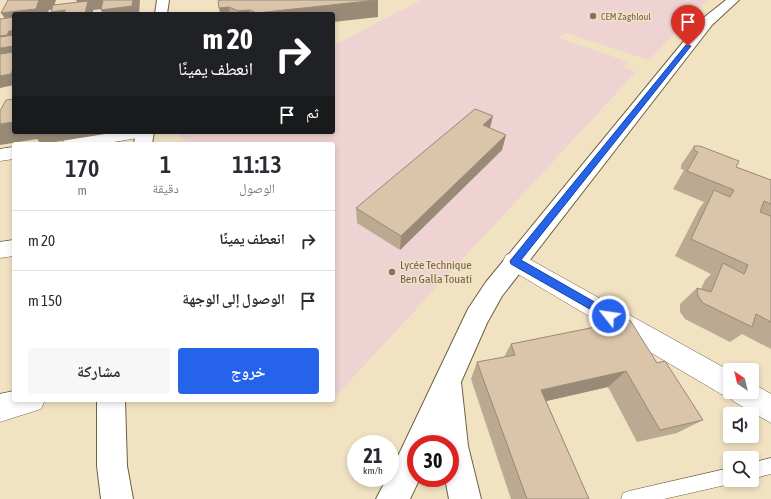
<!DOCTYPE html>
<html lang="ar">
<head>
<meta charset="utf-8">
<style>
  body { margin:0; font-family:"Asap Condensed","Noto Naskh Arabic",sans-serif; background:#f7f7f7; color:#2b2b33; direction:rtl; height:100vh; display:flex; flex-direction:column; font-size:15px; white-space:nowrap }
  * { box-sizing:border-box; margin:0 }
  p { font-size:13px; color:#7c7c81 }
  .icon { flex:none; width:22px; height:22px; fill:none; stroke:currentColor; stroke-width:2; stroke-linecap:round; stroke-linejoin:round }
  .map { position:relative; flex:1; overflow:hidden; direction:ltr }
  .details { position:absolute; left:12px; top:142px; width:323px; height:260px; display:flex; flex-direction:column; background:#fff; border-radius:4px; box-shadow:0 2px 6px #0003; direction:rtl }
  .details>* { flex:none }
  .top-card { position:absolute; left:12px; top:12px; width:323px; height:122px; border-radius:4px; box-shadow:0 2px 6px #0003; direction:rtl; background:#202124; color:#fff; overflow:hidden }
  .needle { width:26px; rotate:325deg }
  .fabs { position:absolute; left:723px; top:363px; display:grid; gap:8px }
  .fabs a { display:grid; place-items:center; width:36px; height:36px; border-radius:4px; background:#fff; box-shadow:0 2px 6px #0003; font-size:20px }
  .speed { position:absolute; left:347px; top:435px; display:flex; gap:8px; font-size:20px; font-weight:700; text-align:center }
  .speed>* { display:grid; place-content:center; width:52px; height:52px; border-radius:50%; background:#fff; box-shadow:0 2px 6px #0003; line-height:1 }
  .speed small { font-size:10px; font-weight:400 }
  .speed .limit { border:6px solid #d22; background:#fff; color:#111 }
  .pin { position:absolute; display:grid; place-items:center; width:34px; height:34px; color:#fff; margin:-41px -17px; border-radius:50% 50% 50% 0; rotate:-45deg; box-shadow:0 0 4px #0007 }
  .pin .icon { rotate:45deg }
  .me { position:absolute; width:44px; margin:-22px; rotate:300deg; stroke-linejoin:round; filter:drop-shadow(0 0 3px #0008) }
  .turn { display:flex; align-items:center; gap:14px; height:84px; padding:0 16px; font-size:18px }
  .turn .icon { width:52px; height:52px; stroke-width:2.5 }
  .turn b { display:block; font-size:28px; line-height:34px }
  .then { display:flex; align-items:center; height:38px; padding:0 16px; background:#0003; gap:8px; font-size:15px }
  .eta { display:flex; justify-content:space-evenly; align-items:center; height:68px; text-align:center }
  .eta b { font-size:24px; font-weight:600; line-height:28px }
  .action { display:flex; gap:8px; margin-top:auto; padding:8px 16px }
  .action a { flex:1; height:46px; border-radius:4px; background:#2563eb; color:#fff; font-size:16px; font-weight:600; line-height:46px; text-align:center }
  .action a+a { background:#f7f7f7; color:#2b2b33 }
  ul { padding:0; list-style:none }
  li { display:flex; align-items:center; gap:12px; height:60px; padding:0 16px; border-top:1px solid #e1e1e2 }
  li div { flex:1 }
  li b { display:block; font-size:15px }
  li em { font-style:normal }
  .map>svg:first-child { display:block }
</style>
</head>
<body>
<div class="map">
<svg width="771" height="499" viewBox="0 0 771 499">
  <rect width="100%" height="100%" fill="#f1e3c2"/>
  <polygon fill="#eed3d2" points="421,0 707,0 649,60 566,33 559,38 628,62 624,67 636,72 333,399 333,144 189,144 175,132 333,132 333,46"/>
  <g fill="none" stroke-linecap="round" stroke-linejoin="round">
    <defs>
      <g id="lane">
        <polygon points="771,458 771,474 752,479 752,463"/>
        <polygon points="730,468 730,480 736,480 730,484 664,499 621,499 623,493 629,491"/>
      </g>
      <g id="street">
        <polygon points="112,132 152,132 150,136 102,144 62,144 64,140"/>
        <polygon points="14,147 14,159 0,161 0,149"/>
        <polygon points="14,240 14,256 0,258 0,242"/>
        <polygon points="514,252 522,255 730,371 730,392 752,392 752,383 771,394 771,423 733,401 731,398 721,394 506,267 503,261 506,255"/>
        <polygon points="14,391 14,400 45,400 41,409 0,422 0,394"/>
      </g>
      <g id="secondary">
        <polygon points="157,0 169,0 167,14 155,14"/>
        <polygon points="726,0 739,0 712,25 502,296 487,323 461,382 468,446 481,499 449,499 445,478 450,478 450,444 438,444 437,437 434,444 416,444 416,478 420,478 410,499 376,499 387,478 390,478 390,473 468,309 486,282 702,19"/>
        <polygon points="136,132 154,132 152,144 134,144"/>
        <polygon points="97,400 125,400 127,466 133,499 101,499 97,466"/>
      </g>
    </defs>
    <use href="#lane" stroke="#6c6043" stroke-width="1"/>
    <use href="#street" stroke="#6c6043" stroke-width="1"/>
    <use href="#secondary" stroke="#6c6043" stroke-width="2"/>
    <use href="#lane" fill="#fff" fill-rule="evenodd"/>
    <use href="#street" fill="#fff" fill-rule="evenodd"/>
    <use href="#secondary" fill="#fff" fill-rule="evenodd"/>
  </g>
  <g fill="#bba992">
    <polygon points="221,0 378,17 333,14 220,14"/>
    <polygon points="490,128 506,135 502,150 400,250 357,223 356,208"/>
    <polygon points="694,146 736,167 771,180 771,349 742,334 730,342 685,319 680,312 680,304 697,288 701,289 705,280 711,274 675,256 699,209 704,202 673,189 684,170 681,169 681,165"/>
    <polygon points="511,344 657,363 703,420 677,433 637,442 608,387 546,401 589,499 511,499 471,379 477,362 504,357"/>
  </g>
  <g fill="#998977">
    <polygon points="39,0 56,0 53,9 49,10 47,14 14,14 14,27 11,27 1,13"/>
    <polygon points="76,0 107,0 111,8 93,10 93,14 85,14 83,12"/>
    <polygon points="133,0 140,0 139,14 103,14 101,10"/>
    <polygon points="378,0 378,17 333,22 333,14 257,14 257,13"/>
    <polygon points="229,7 230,14 220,14 219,8"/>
    <polygon points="65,10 67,14 53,14 51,12"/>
    <polygon points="249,10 250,14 239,14 238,11"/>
    <polygon points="9,31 14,31 14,46 0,47 0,36"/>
    <polygon points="14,46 14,58 0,60 0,48"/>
    <polygon points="14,66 14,85 0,88 0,76"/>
    <polygon points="493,116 489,132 483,125"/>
    <polygon points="14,122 14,132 118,132 42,144 41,144 37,139 0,145 0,124"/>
    <polygon points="506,135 502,150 400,250 401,236"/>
    <polygon points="626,371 608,387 529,405 541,390"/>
  </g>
  <g fill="#dac4aa" stroke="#998977">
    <polygon points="8,0 39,0 36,9 1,13"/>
    <polygon points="103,0 133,0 132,6 101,10"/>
    <polygon points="221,0 377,0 257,13 249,10 238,11 229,7 219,8 218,1"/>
    <polygon points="88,1 85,14 53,14 53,13 65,12 65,10 51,12 53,5"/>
    <polygon points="14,17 14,31 9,31 7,35 0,36 0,19"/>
    <polygon points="14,35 14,46 0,48 0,37"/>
    <polygon points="14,52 14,66 11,74 0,76 0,54"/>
    <polygon points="14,99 14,122 0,124 0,111 6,100"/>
    <polygon points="475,109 493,116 483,125 506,135 401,236 356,208"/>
    <polygon points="694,146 700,146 739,161 736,167 771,180 771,204 764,201 760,212 771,216 771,322 756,314 752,327 703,303 698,296 697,288 711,292 723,263 744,274 748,265 691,239 714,190 730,197 734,190 687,171 698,152 694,150"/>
    <polygon points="630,320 657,363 665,361 703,420 660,430 626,371 541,390 589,499 527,499 477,362 515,355 511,344"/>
  </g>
  <polygon fill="#2563eb" stroke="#184099" points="686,45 691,46 521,260 612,312 614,316 612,319 609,320 511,264 510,261"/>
  <g fill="#8d6e63" stroke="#f1e3c2" stroke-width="1.5">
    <circle cx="593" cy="16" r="4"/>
    <circle cx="392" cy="272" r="4"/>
  </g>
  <g text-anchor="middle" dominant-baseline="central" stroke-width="3" stroke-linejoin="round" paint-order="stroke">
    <g font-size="10" fill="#785e54" stroke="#f1e3c2" text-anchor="start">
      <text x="601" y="16">CEM Zaghloul</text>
    </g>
    <g font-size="12" fill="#785e54" stroke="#f1e3c2" text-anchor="start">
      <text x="400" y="265">Lycée Technique<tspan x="400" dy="14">Ben Galla Touati</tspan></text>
    </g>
  </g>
</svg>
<div class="fabs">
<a><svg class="needle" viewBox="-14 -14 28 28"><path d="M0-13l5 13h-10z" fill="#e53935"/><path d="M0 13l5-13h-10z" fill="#7c7c81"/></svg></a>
<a><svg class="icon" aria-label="sound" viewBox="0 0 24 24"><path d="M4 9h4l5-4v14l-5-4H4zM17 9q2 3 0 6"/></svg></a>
<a><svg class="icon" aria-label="search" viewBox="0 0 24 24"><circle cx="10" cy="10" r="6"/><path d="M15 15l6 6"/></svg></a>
</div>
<div class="speed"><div>21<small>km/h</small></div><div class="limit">30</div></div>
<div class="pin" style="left:688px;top:46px;background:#d93025"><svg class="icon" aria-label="arrive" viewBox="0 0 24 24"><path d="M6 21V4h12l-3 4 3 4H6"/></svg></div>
<svg class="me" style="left:609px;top:316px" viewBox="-20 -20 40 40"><circle r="17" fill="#2563eb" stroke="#fff" stroke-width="3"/><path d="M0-11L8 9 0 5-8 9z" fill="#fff"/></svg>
<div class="top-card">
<div class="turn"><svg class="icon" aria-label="right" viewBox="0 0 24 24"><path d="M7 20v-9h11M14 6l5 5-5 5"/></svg><div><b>20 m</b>انعطف يمينًا</div></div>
<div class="then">ثم<svg class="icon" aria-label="arrive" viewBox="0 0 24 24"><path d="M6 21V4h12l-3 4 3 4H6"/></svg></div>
</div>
<section class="details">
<div class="eta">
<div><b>11:13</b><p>الوصول</p></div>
<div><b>1</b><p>دقيقة</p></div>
<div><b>170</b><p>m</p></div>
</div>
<ul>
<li><svg class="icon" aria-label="right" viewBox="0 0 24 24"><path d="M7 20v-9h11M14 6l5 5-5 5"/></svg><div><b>انعطف يمينًا</b></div><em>20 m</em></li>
<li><svg class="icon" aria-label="arrive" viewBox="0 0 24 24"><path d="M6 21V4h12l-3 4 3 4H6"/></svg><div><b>الوصول إلى الوجهة</b></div><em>150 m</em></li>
</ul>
<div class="action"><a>خروج</a><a>مشاركة</a></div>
</section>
</div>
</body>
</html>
